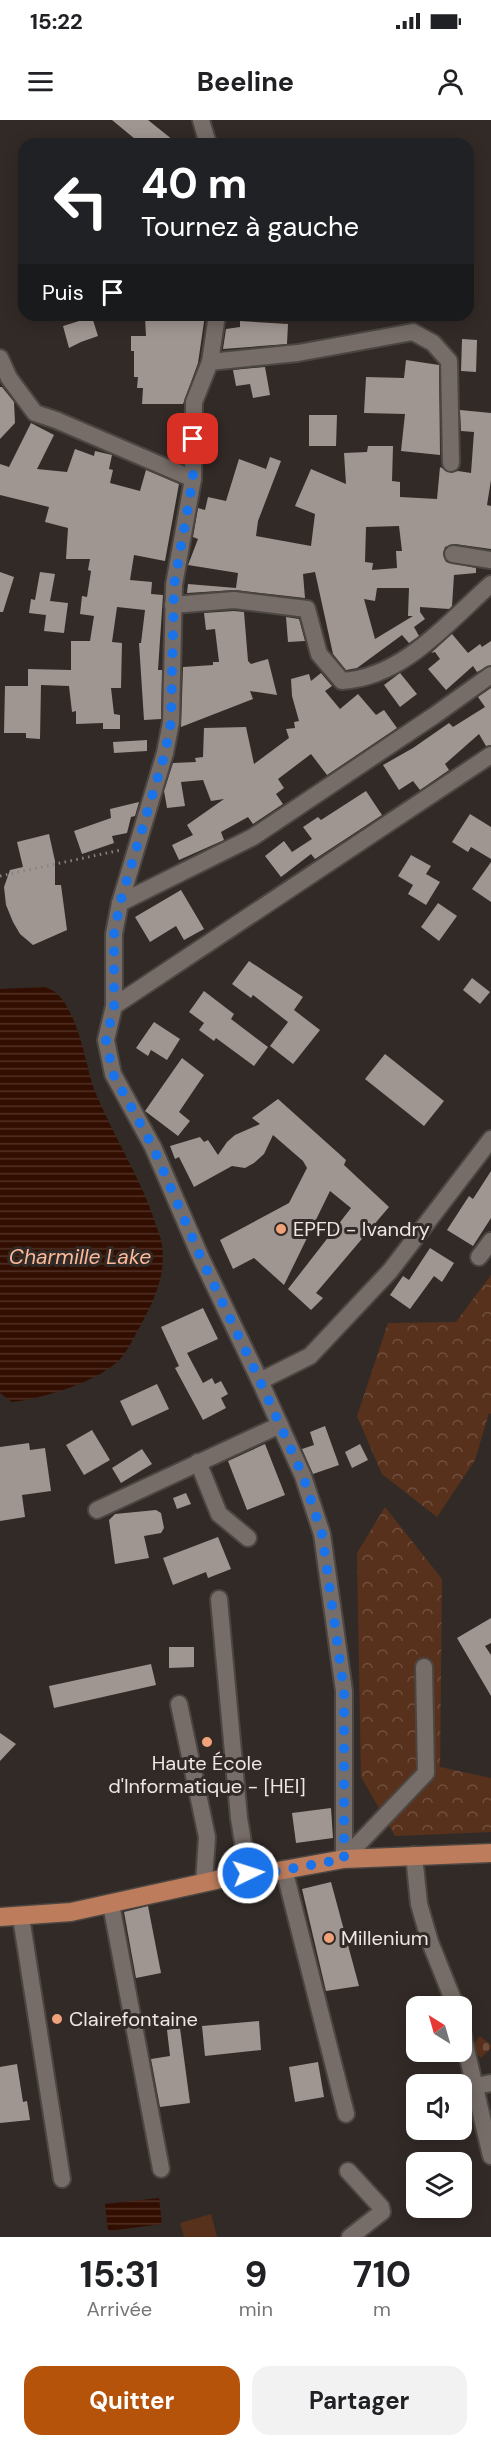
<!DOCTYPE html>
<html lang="fr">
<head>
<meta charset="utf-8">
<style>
  body { margin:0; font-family:"DM Sans",sans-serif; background:#f2f2f2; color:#202124; height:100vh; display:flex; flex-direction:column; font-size:22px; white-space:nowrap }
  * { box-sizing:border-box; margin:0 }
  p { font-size:20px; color:#757577 }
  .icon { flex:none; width:33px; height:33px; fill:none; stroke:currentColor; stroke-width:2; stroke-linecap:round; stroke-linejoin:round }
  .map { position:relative; height:2117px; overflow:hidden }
  .sheet { display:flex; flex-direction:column; background:#fff; flex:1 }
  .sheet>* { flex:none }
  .top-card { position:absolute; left:18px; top:18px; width:456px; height:183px; border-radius:18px; box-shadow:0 3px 15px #0003; background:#202124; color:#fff; overflow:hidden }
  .needle { width:39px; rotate:323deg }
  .fabs { position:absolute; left:406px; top:1876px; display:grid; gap:12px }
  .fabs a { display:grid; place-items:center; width:66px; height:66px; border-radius:12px; background:#fff; box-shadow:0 3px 15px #0003; font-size:30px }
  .pin { position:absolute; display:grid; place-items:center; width:51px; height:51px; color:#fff; margin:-26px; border-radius:12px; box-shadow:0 3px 9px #0006 }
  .me { position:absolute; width:66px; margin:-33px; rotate:86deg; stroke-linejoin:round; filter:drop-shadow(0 0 4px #0008) }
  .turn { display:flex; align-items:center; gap:21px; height:126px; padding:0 24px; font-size:27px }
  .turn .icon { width:78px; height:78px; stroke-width:2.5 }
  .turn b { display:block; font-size:42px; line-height:51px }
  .then { display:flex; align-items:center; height:57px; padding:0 24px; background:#0003; gap:12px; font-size:22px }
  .eta { display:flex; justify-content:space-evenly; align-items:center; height:102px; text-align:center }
  .eta b { font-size:36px; font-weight:700; line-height:42px }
  .action { display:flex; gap:12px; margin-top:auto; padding:12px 24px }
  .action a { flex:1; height:69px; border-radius:18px; background:#b45309; color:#fff; font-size:24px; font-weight:700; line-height:69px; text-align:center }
  .action a+a { background:#f2f2f2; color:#202124 }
  .status { display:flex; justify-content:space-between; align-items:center; height:42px; padding:0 30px; background:#fff; direction:ltr }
  .status svg { height:16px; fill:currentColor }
  header { display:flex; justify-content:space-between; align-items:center; height:78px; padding:0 24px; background:#fff; font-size:27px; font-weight:700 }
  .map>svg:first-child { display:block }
</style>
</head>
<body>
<div class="status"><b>15:22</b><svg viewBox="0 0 49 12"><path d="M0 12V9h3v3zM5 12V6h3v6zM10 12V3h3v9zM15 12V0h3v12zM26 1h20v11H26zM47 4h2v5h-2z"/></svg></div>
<header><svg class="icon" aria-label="menu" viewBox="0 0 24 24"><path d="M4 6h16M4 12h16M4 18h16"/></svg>Beeline<svg class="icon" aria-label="person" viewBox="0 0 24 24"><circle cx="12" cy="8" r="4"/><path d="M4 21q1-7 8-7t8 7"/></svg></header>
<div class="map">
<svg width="491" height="2117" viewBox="0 0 491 2117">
  <defs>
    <pattern id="forest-crowns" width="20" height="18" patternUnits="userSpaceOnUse" patternTransform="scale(1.5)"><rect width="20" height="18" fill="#58311c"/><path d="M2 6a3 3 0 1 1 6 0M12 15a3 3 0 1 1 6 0" fill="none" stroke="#704f3d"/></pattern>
    <pattern id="cemetery-stones" width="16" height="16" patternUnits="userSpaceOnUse" patternTransform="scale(1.5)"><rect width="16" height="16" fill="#58311c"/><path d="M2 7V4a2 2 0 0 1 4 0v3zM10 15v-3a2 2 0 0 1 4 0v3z" fill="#704f3d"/></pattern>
    <pattern id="water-rules" width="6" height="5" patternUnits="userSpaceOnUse" patternTransform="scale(1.5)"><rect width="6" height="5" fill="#320e00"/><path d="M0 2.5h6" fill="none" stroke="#503125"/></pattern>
  </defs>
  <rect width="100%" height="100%" fill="#322a27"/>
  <polygon fill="#58311c" points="211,2094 217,2117 184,2117 180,2103"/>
  <g fill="url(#forest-crowns)">
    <polygon points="491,1155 491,1294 489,1293 475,1340 437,1397 382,1354 357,1296 388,1203 456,1202"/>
    <polygon points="385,1387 442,1459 440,1647 491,1658 491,1712 395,1716 361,1657 357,1433"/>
  </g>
  <polygon fill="url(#cemetery-stones)" points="480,1916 491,1925 491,1928 481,1938 471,1928"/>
  <g fill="url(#water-rules)">
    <path d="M45,867C78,876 85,948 96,974C114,1017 139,1055 154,1099C156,1107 161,1116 162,1125C166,1149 157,1174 146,1195C138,1209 131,1226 121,1238C101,1261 42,1279 12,1282L0,1273V869Z"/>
    <polygon points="159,2078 162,2104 108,2111 105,2084"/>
  </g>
  <g fill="#9f9691" fill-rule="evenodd">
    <polygon points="112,0 148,0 178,24 141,24"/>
    <polygon points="161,195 205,195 198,243 183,284 142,284 143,268 137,268 138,257 134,257 134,231 131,231 131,216 146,216 145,197"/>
    <polygon points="92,197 98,216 81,222 69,228 63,206"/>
    <polygon points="240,201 288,204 287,224 223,229 226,209 240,207"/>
    <polygon points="462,219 477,220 476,252 461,251"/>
    <polygon points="406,240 439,245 440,335 401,331 405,294 364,293 366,257 404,258"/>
    <polygon points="265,247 270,275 253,278 250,264 236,266 233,250"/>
    <polygon points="0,267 2,267 14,282 15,303 0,319"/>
    <path d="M460,290L491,293V360L487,385L491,386V429L455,424L445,427L443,433L446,442L476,448V453L454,455L452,486L449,489L420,487V492L425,499L414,507L419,516L409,523L402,515L357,548L346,550L333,534L315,452L303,454L305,478L235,470L187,473L188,464L236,468L238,453L188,445L198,419L193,417L198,388L205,390L208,377L226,381L239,339L266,349L270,337L281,341L258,401L256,416L311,426L315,394L295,386L311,349L346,364L344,333L367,332L368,326H393L392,361L400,362V377L437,379L440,347L451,353L458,351L471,353L474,312L461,311ZM399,406L402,431H396L397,448L372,450L373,443L365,442L366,407ZM377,468H409L408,496H413L375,519L364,479L375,481Z"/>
    <polygon points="309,295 337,295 336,326 309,326"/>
    <polygon points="31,303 54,315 37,349 67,352 75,329 94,336 95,331 112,335 109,349 113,350 110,363 140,371 146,350 179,364 165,441 134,435 130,460 152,462 151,474 163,475 158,550 162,550 161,599 144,600 139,523 141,523 145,490 117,487 112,522 122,523 121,568 111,568 114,594 120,595 120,609 103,609 103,603 76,604 76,591 72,592 69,566 41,565 40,619 26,618 26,613 4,613 5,566 28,566 28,549 71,550 71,521 90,521 94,496 80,494 82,476 87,477 91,451 88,450 90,439 66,439 68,408 45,402 49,387 0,375 0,344 9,347"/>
    <polygon points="0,452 14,457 3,492 0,492"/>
    <polygon points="40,452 55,454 50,481 68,483 64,513 44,511 46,495 29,493 31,479 35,480"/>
    <polygon points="234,491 244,492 248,541 251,544 268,539 277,575 250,571 253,579 181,607 183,547 213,545 213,542 219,542 215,509 206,510 204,493"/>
    <polygon points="286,497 299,499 305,521 288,522"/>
    <polygon points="452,514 468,533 480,524 482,527 491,521 491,545 477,552 473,546 446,570 428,549 440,539 435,532 431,533"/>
    <polygon points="321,553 332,566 325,571 340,589 358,574 376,595 384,590 397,608 327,655 311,634 278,659 284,668 276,674 283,684 253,704 248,697 221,712 224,720 179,740 172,725 193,715 187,705 224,679 211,681 203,660 181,662 185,686 167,688 164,671 173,643 196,642 195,638 203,637 204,608 246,607 254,644 289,618 286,609 295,608 294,602 299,601 292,576 291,559 309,554 311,561"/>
    <polygon points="400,553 417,574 400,587 384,565"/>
    <polygon points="491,568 491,625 486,626 479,614 445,644 449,650 420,670 413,661 399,670 383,645 413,628 449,603 453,607 485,587 478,577"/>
    <polygon points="147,620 147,631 114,633 113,622"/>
    <polygon points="366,671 382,695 315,739 311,734 281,757 265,736 284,721 292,732 312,719 303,707 318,697 321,700"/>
    <polygon points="139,682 135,696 131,697 127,713 112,716 114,723 82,734 74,711 111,698 110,689"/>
    <polygon points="470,694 491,707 491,739 471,727 468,732 452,722"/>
    <polygon points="49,714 55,741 55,765 61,765 67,810 33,825 20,814 13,802 6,785 4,767 10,750 23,747 17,722"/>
    <polygon points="411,735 431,746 426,754 440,762 426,785 408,774 413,765 398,756"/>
    <polygon points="491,742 491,782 472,769"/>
    <polygon points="181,770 204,809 184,820 176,806 150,822 135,797"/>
    <polygon points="438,783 457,796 439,821 421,807"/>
    <polygon points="249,841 303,877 294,890 320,910 293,944 270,926 288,902 253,875 251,878 232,864"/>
    <polygon points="472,858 490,872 480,884 463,870"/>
    <polygon points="204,871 234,894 231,899 268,927 254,946 216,918 214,921 199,910 204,903 189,892"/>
    <polygon points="154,902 180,919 167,940 151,930 148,936 136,928"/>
    <polygon points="385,934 444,981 424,1006 365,959"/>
    <polygon points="182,938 204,955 179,992 190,1001 178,1016 145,991"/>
    <polygon points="278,979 346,1040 344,1045 389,1087 316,1173 323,1178 311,1190 288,1169 351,1088 330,1071 284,1165 254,1138 233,1149 220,1120 289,1083 307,1048 303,1041 273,1015 264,1034 254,1043 245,1048 232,1046 194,1067 179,1037 175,1039 170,1026 200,1017 204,1022 208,1020 218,1035 227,1022 235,1015 260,1004 252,998"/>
    <polygon points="491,1051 491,1098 473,1126 447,1110 469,1076 473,1079"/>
    <polygon points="430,1128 454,1143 442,1162 434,1156 410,1189 390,1175 403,1156 409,1160"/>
    <polygon points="203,1188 218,1219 187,1233 203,1263 212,1258 215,1264 221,1261 228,1274 221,1278 226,1288 203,1300 175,1248 179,1246 161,1207"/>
    <polygon points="157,1264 169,1289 132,1306 120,1281"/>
    <polygon points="325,1306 339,1345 313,1354 302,1329 314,1325 310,1312"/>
    <polygon points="92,1310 110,1340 84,1355 66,1325"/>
    <polygon points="29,1323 30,1330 45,1328 51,1371 22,1375 25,1397 0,1401 0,1327"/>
    <polygon points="265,1324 285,1375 247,1390 228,1341"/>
    <polygon points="360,1324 368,1340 352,1348 345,1332"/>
    <polygon points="142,1329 152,1344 121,1363 112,1348"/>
    <polygon points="186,1373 191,1384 177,1389 173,1378"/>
    <polygon points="156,1390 161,1393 164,1408 161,1413 144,1416 149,1438 115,1444 109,1400 115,1394"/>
    <polygon points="218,1417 231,1449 208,1458 206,1452 173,1465 163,1438"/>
    <polygon points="491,1498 491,1523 485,1526 491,1535 491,1576 457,1518"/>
    <polygon points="169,1527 194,1527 194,1547 169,1548"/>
    <polygon points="151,1544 156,1565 54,1588 49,1566"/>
    <polygon points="0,1613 16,1624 0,1641"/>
    <polygon points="331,1688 333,1718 296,1723 292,1693"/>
    <polygon points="331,1762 359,1866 326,1871 302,1769"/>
    <polygon points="148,1786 161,1853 136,1858 124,1792"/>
    <polygon points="259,1901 261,1930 205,1936 202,1906"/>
    <polygon points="180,1908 190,1983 160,1987 151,1939 170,1936 167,1910"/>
    <polygon points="318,1942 324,1977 295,1982 289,1947"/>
    <polygon points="17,1944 23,1982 27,1981 30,2000 0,2003 0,1947"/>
  </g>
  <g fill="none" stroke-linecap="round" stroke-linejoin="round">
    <defs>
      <g id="minor">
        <polyline points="201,0 208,24"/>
        <polyline points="0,238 9,258 35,293 56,300 193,359"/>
        <polyline points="210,242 217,195"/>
        <polyline points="453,434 491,440"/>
        <path d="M173,485L234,480L307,489L319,534L342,561C404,557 448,502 491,464"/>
        <polyline points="120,783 253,717 435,595 491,555"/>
        <polyline points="114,886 114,814 120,783 165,633 171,602 174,465 193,359 194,282 210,242 298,233 413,212 433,223 449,241 451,343"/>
        <polyline points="479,1137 491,1121"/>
        <polyline points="260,1261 310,1236 390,1151 491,1019"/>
        <polyline points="198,1342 219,1394 248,1418"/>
        <polyline points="97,1390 280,1305"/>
        <polyline points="219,1479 239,1698 248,1753"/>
        <polyline points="179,1584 207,1717 204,1763"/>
        <polyline points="414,1735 419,1784 430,1822 456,1887"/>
        <polyline points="344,1739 344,1571 322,1414 303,1356 260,1261 201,1138 153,1027 113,954 106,920 114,886 491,635"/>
        <polyline points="344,1739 426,1653 424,1547"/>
        <polyline points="284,1749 346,1994"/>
        <polyline points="111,1784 161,2049"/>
        <polyline points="21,1797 62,2059"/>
        <polyline points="462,1912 491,2036"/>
        <polyline points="475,1966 491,1963"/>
        <polyline points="348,2051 381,2087 382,2092 350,2117"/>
      </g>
      <polyline id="major" points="0,1797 71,1792 248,1753 256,1755 344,1739 491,1733"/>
    </defs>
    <use href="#minor" stroke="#4c4642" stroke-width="20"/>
    <use href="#major" stroke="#4c4642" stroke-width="21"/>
    <polyline stroke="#89827f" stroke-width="3" stroke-dasharray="1.5 4.5" stroke-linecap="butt" points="0,756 121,730"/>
    <use href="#minor" stroke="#766c68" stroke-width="16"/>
    <use href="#major" stroke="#bd7c5b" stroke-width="18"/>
  </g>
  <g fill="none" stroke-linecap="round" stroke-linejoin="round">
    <polyline stroke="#1a73e8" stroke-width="10" stroke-dasharray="0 18" points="193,319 193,359 174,465 171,602 165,633 120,783 114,814 114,886 106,920 113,954 153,1027 201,1138 260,1261 303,1356 322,1414 344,1571 344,1739 256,1755 248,1753"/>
  </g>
  <g fill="#f0a27a" stroke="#322a27" stroke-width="2">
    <circle cx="281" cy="1109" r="6"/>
    <circle cx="207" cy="1622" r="6"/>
    <circle cx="329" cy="1818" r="6"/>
    <circle cx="57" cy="1899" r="6"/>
  </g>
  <g text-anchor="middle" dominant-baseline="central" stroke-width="6" stroke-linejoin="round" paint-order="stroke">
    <g font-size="20" fill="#ece7e4" stroke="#322a27" text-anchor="start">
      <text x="293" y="1109">EPFD - Ivandry</text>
      <text x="207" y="1643" text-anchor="middle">Haute École<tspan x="207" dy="23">d'Informatique - [HEI]</tspan></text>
      <text x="341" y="1818">Millenium</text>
      <text x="69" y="1899">Clairefontaine</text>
    </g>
    <g font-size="21" font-style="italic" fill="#fdb998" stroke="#322a27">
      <text x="80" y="1137">Charmille Lake</text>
    </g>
  </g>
</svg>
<div class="fabs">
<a><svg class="needle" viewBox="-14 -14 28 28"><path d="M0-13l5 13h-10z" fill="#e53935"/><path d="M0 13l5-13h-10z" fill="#757577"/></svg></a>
<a><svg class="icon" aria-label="sound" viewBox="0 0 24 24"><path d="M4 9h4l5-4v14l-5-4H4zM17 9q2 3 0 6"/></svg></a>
<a><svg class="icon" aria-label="layers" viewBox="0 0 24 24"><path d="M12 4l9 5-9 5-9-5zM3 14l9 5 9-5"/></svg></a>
</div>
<div class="pin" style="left:193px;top:319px;background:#d93025"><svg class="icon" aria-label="arrive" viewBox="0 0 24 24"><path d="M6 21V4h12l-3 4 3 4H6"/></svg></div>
<svg class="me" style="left:248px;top:1753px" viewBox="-20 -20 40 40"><circle r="17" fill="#1a73e8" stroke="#fff" stroke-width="3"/><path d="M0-11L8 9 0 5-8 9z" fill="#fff"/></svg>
<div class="top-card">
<div class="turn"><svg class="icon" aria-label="left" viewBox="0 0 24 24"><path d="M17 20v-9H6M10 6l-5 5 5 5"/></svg><div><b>40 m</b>Tournez à gauche</div></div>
<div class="then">Puis<svg class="icon" aria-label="arrive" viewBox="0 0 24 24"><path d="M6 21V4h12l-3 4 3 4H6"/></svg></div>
</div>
</div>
<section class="sheet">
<div class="eta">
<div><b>15:31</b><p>Arrivée</p></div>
<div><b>9</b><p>min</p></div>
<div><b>710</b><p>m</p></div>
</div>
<div class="action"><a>Quitter</a><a>Partager</a></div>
</section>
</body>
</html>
